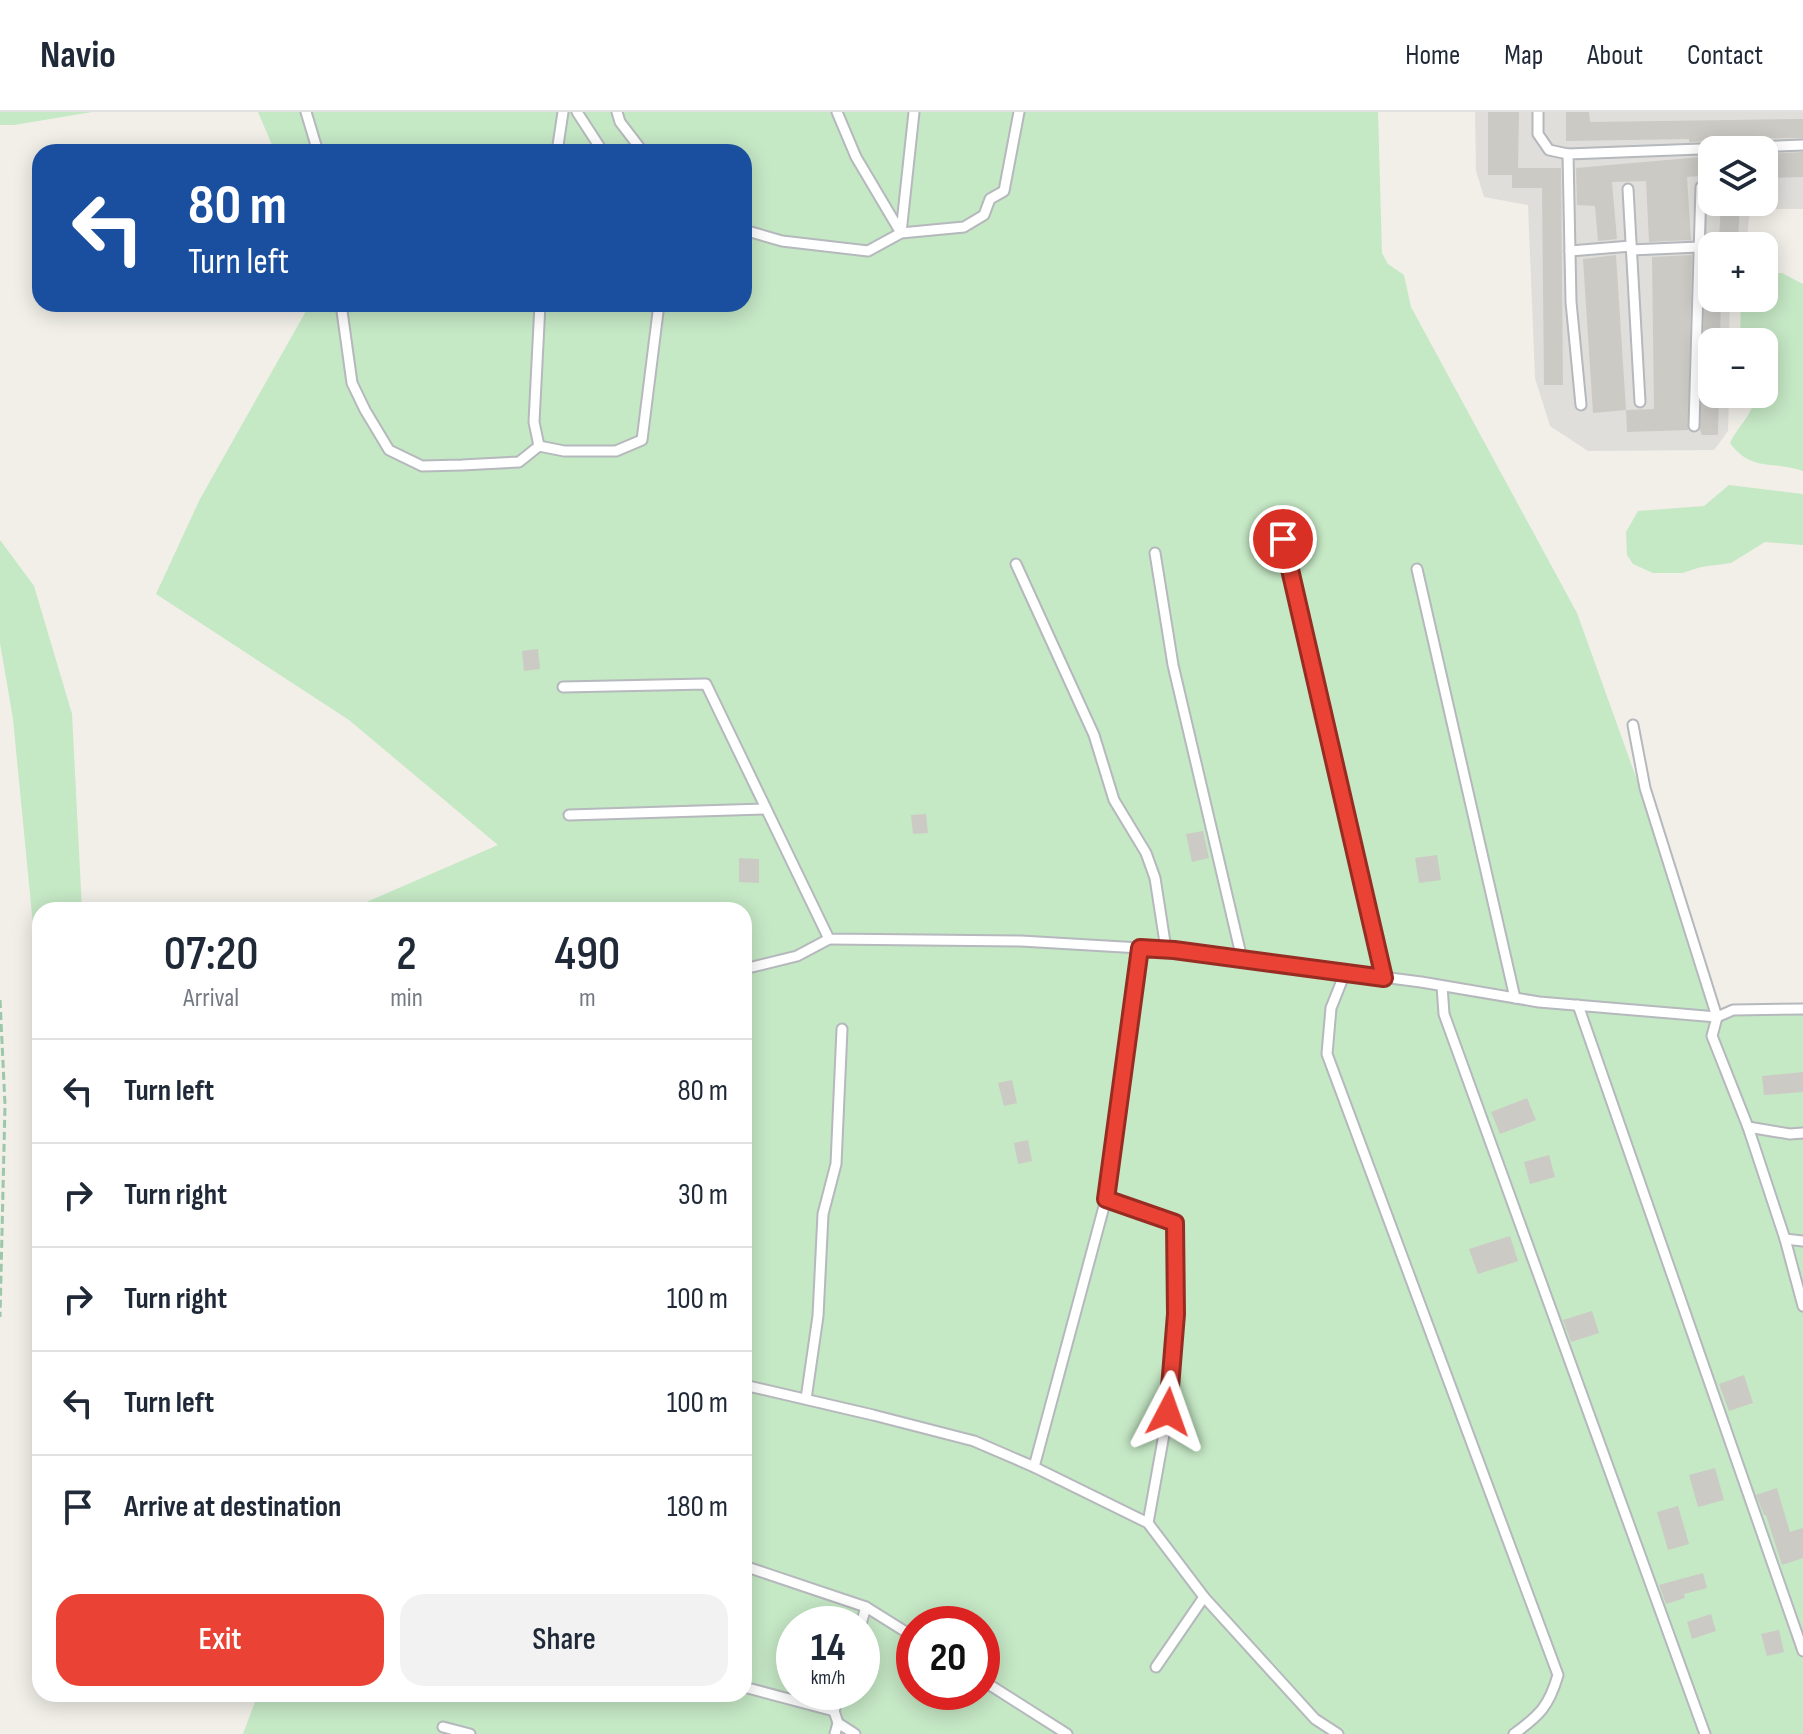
<!DOCTYPE html>
<html lang="en">
<head>
<meta charset="utf-8">
<style>
  body { margin:0; font-family:"Sofia Sans Condensed",sans-serif; background:#f2f2f3; color:#1f2937; height:100vh; display:flex; flex-direction:column; font-size:30px; white-space:nowrap }
  * { box-sizing:border-box; margin:0 }
  p { font-size:26px; color:#747a83 }
  .icon { flex:none; width:44px; height:44px; fill:none; stroke:currentColor; stroke-width:2; stroke-linecap:round; stroke-linejoin:round }
  .map { position:relative; flex:1; overflow:hidden }
  .sheet { position:absolute; left:32px; top:790px; width:720px; height:800px; display:flex; flex-direction:column; background:#fff; border-radius:24px; box-shadow:0 4px 20px #0003 }
  .sheet>* { flex:none }
  .top-card { position:absolute; left:32px; top:32px; width:720px; height:168px; border-radius:24px; box-shadow:0 4px 20px #0003; background:#1a4fa0; color:#fff; overflow:hidden }
  .tools { position:absolute; left:1698px; top:24px; display:grid; gap:16px }
  .tools a { display:grid; place-items:center; width:80px; height:80px; border-radius:16px; background:#fff; box-shadow:0 4px 20px #0003; font-size:40px }
  .speed { position:absolute; left:776px; top:1494px; display:flex; gap:16px; font-size:40px; font-weight:700; text-align:center }
  .speed>* { display:grid; place-content:center; width:104px; height:104px; border-radius:50%; background:#fff; box-shadow:0 4px 20px #0003; line-height:1 }
  .speed small { font-size:20px; font-weight:400 }
  .speed .limit { border:12px solid #d22; background:#fff; color:#111 }
  .pin { position:absolute; display:grid; place-items:center; width:68px; height:68px; color:#fff; margin:-34px; border:4px solid #fff; border-radius:50%; box-shadow:0 2px 8px #0007 }
  .me { position:absolute; width:88px; margin:-44px; rotate:4deg; stroke-linejoin:round; filter:drop-shadow(0 0 6px #0008) }
  .turn { display:flex; align-items:center; gap:28px; height:168px; padding:0 24px; font-size:36px }
  .turn .icon { width:104px; height:104px; stroke-width:2.5 }
  .turn b { display:block; font-size:56px; line-height:68px }
  .eta { display:flex; justify-content:space-evenly; align-items:center; height:136px; text-align:center }
  .eta b { font-size:48px; font-weight:600; line-height:56px }
  .primary-button { display:flex; gap:16px; margin-top:auto; padding:16px 24px }
  .primary-button a { flex:1; height:92px; border-radius:24px; background:#ea4335; color:#fff; font-size:32px; font-weight:600; line-height:92px; text-align:center }
  .primary-button a+a { background:#f2f2f3; color:#1f2937 }
  ul { padding:0; list-style:none }
  li { display:flex; align-items:center; gap:24px; height:104px; padding:0 24px; border-top:2px solid #e0e1e3 }
  li div { flex:1 }
  li b { display:block; font-size:30px }
  li em { font-style:normal }
  header { display:flex; align-items:center; gap:48px; box-sizing:border-box; height:112px; padding:0 40px; background:#fff; border-bottom:2px solid #e0e1e3 }
  header strong { font-size:38px }
  nav { display:flex; gap:44px; margin-inline-start:auto; font-size:28px }
  .map>svg:first-child { display:block }
</style>
</head>
<body>
<header>
<strong>Navio</strong>
<nav><a>Home</a><a>Map</a><a>About</a><a>Contact</a></nav>
</header>
<div class="map">
<svg width="1803" height="1622" viewBox="0 0 1803 1622">
  <rect width="100%" height="100%" fill="#f1efe8"/>
  <path fill="#e0deda" fill-rule="evenodd" d="M1475,0H1803V97H1750L1746,134H1712V186H1730L1729,230H1712V282H1729L1728,319L1714,338L1588,339L1550,314L1535,266L1528,93L1484,85L1476,59ZM1712,38H1764V90H1712Z"/>
  <g fill="#c5e8c5" fill-rule="evenodd">
    <polygon points="0,0 92,0 14,13 0,13"/>
    <path d="M258,0H1378L1382,141L1388,152L1404,163L1411,195L1577,501L1646,693L1713,903L1803,902V1622H243L258,1582H744V798H348L498,733L349,608L156,482L200,387L310,192H744V40H275ZM794,1512H862V1580H794ZM914,1512H982V1580H914Z"/>
    <path d="M1782,161L1803,172V359C1774,348 1752,361 1730,331C1737,315 1756,300 1755,282H1764V230H1740L1741,186H1764V162Z"/>
    <polygon points="1729,373 1803,382 1803,433 1765,430 1731,451 1701,455 1682,461 1653,461 1633,452 1627,443 1626,420 1638,399 1704,394"/>
    <polygon points="0,428 34,474 72,602 82,798 40,798 40,1097 34,1098 34,823 13,607 0,531"/>
  </g>
  <g fill="#cccac5">
    <polygon points="1488,0 1519,0 1518,56 1561,56 1563,273 1544,273 1542,76 1512,76 1512,63 1488,63"/>
    <polygon points="1566,0 1589,0 1590,10 1803,7 1803,26 1712,27 1712,29 1689,30 1689,27 1566,29"/>
    <polygon points="1803,40 1803,65 1764,66 1764,42"/>
    <polygon points="1712,44 1712,63 1687,65 1691,128 1649,130 1646,69 1612,70 1617,127 1598,129 1595,94 1577,93 1576,56"/>
    <polygon points="1721,90 1740,90 1738,128 1719,127"/>
    <polygon points="1616,143 1626,298 1593,301 1583,147"/>
    <polygon points="1692,143 1688,318 1627,320 1626,298 1654,297 1652,145"/>
    <polygon points="1706,145 1712,145 1712,186 1721,186 1720,230 1712,230 1712,282 1719,282 1718,323 1702,323 1700,318"/>
    <polygon points="538,537 540,557 524,559 522,539"/>
    <polygon points="926,702 928,721 913,722 911,703"/>
    <polygon points="1203,719 1209,746 1192,750 1186,722"/>
    <polygon points="1437,743 1441,768 1419,771 1415,746"/>
    <polygon points="739,746 759,747 759,771 739,770"/>
    <polygon points="1803,960 1803,980 1764,983 1762,964"/>
    <polygon points="1012,968 1017,991 1004,994 998,971"/>
    <polygon points="1527,986 1536,1008 1500,1022 1491,1000"/>
    <polygon points="1028,1028 1032,1049 1018,1052 1014,1031"/>
    <polygon points="1549,1043 1555,1065 1530,1072 1524,1050"/>
    <polygon points="1510,1124 1518,1149 1478,1162 1469,1137"/>
    <polygon points="1592,1199 1599,1221 1571,1230 1563,1208"/>
    <polygon points="1744,1263 1753,1291 1729,1299 1719,1272"/>
    <polygon points="1715,1356 1724,1388 1698,1395 1689,1363"/>
    <polygon points="1777,1376 1790,1420 1803,1416 1803,1446 1782,1453 1766,1403 1764,1403 1756,1383"/>
    <polygon points="1678,1394 1689,1432 1668,1438 1657,1400"/>
    <polygon points="1703,1461 1707,1476 1684,1482 1685,1486 1666,1492 1659,1473"/>
    <polygon points="1711,1502 1716,1519 1692,1527 1687,1510"/>
    <polygon points="1779,1518 1784,1540 1767,1544 1761,1522"/>
  </g>
  <g fill="none" stroke-linecap="round" stroke-linejoin="round">
    <defs>
      <g id="service">
        <polyline points="306,0 318,40"/>
        <polyline points="577,0 603,40"/>
        <polyline points="617,0 620,10 643,40"/>
        <polyline points="837,0 856,45 901,121 914,0"/>
        <polyline points="1538,0 1538,22 1549,38 1568,42"/>
        <polyline points="557,40 563,0"/>
        <polyline points="1628,77 1640,290"/>
        <polyline points="744,118 782,129 868,139 901,121 964,115 984,103 990,87 1004,79 1019,0"/>
        <polyline points="1631,138 1699,135"/>
        <polyline points="1570,139 1631,134"/>
        <polyline points="341,192 352,271 365,298 389,338 422,354 462,353 519,350 539,334 564,339 616,339 642,328 659,192"/>
        <polyline points="1581,293 1571,190 1568,42 1803,33"/>
        <polyline points="1694,314 1701,75"/>
        <polyline points="539,334 534,310 540,192"/>
        <polyline points="1283,427 1384,866"/>
        <polyline points="1155,441 1173,553 1242,847"/>
        <polyline points="1016,452 1094,623 1114,688 1146,741 1155,766 1166,837"/>
        <polyline points="1417,457 1515,886"/>
        <polyline points="563,575 706,572 829,827 1021,829 1174,838 1421,870 1539,890 1717,905 1712,924 1748,1015 1785,1127 1803,1194"/>
        <polyline points="1633,613 1645,676 1717,905 1733,898 1803,897"/>
        <polyline points="569,703 766,697"/>
        <polyline points="744,857 797,844 829,827"/>
        <path d="M1345,861L1331,896L1327,942L1558,1563C1549,1594 1540,1603 1514,1622"/>
        <polyline points="1442,874 1444,902 1705,1622"/>
        <polyline points="1578,893 1803,1539"/>
        <polyline points="1748,1015 1790,1022 1803,1021"/>
        <polyline points="1106,1087 1175,1111 1176,1202 1168,1300 1148,1411"/>
        <polyline points="1785,1127 1803,1129"/>
        <polyline points="744,1273 873,1303 974,1329 1032,1354 1148,1411 1204,1485 1315,1607 1338,1622"/>
        <polyline points="806,1287 818,1204 823,1102 836,1052 842,917"/>
        <polyline points="1034,1355 1106,1087 1140,836"/>
        <polyline points="744,1454 866,1495 914,1525"/>
        <polyline points="861,1512 866,1495"/>
        <polyline points="1156,1555 1204,1485"/>
        <polyline points="982,1568 1067,1622"/>
        <polyline points="744,1575 834,1599"/>
        <polyline points="838,1611 855,1622"/>
        <polyline points="443,1615 470,1622"/>
        <polyline points="835,1622 838,1611 834,1599 840,1580"/>
      </g>
    </defs>
    <use href="#service" stroke="#b5b8bc" stroke-width="13"/>
    <polyline stroke="#9cc7a9" stroke-width="3" stroke-dasharray="8 4" stroke-linecap="butt" points="0,888 5,993 0,1205"/>
    <use href="#service" stroke="#fff" stroke-width="9"/>
  </g>
  <g fill="none" stroke-linecap="round" stroke-linejoin="round">
    <defs>
      <polyline id="route" points="1168,1300 1176,1202 1175,1111 1106,1087 1140,836 1174,838 1384,866 1283,427"/>
    </defs>
    <use href="#route" stroke="#982c22" stroke-width="20"/>
    <use href="#route" stroke="#ea4335" stroke-width="14"/>
  </g>
</svg>
<div class="tools">
<a><svg class="icon" aria-label="layers" viewBox="0 0 24 24"><path d="M12 4l9 5-9 5-9-5zM3 14l9 5 9-5"/></svg></a>
<a>+</a>
<a>−</a>
</div>
<div class="speed"><div>14<small>km/h</small></div><div class="limit">20</div></div>
<div class="pin" style="left:1283px;top:427px;background:#d93025"><svg class="icon" aria-label="arrive" viewBox="0 0 24 24"><path d="M6 21V4h12l-3 4 3 4H6"/></svg></div>
<svg class="me" style="left:1168px;top:1300px" viewBox="-20 -20 40 40"><path d="M0-17L14 15 0 8-14 15z" fill="#ea4335" stroke="#fff" stroke-width="4"/></svg>
<div class="top-card">
<div class="turn"><svg class="icon" aria-label="left" viewBox="0 0 24 24"><path d="M17 20v-9H6M10 6l-5 5 5 5"/></svg><div><b>80 m</b>Turn left</div></div>
</div>
<section class="sheet">
<div class="eta">
<div><b>07:20</b><p>Arrival</p></div>
<div><b>2</b><p>min</p></div>
<div><b>490</b><p>m</p></div>
</div>
<ul>
<li><svg class="icon" aria-label="left" viewBox="0 0 24 24"><path d="M17 20v-9H6M10 6l-5 5 5 5"/></svg><div><b>Turn left</b></div><em>80 m</em></li>
<li><svg class="icon" aria-label="right" viewBox="0 0 24 24"><path d="M7 20v-9h11M14 6l5 5-5 5"/></svg><div><b>Turn right</b></div><em>30 m</em></li>
<li><svg class="icon" aria-label="right" viewBox="0 0 24 24"><path d="M7 20v-9h11M14 6l5 5-5 5"/></svg><div><b>Turn right</b></div><em>100 m</em></li>
<li><svg class="icon" aria-label="left" viewBox="0 0 24 24"><path d="M17 20v-9H6M10 6l-5 5 5 5"/></svg><div><b>Turn left</b></div><em>100 m</em></li>
<li><svg class="icon" aria-label="arrive" viewBox="0 0 24 24"><path d="M6 21V4h12l-3 4 3 4H6"/></svg><div><b>Arrive at destination</b></div><em>180 m</em></li>
</ul>
<div class="primary-button"><a>Exit</a><a>Share</a></div>
</section>
</div>
</body>
</html>
